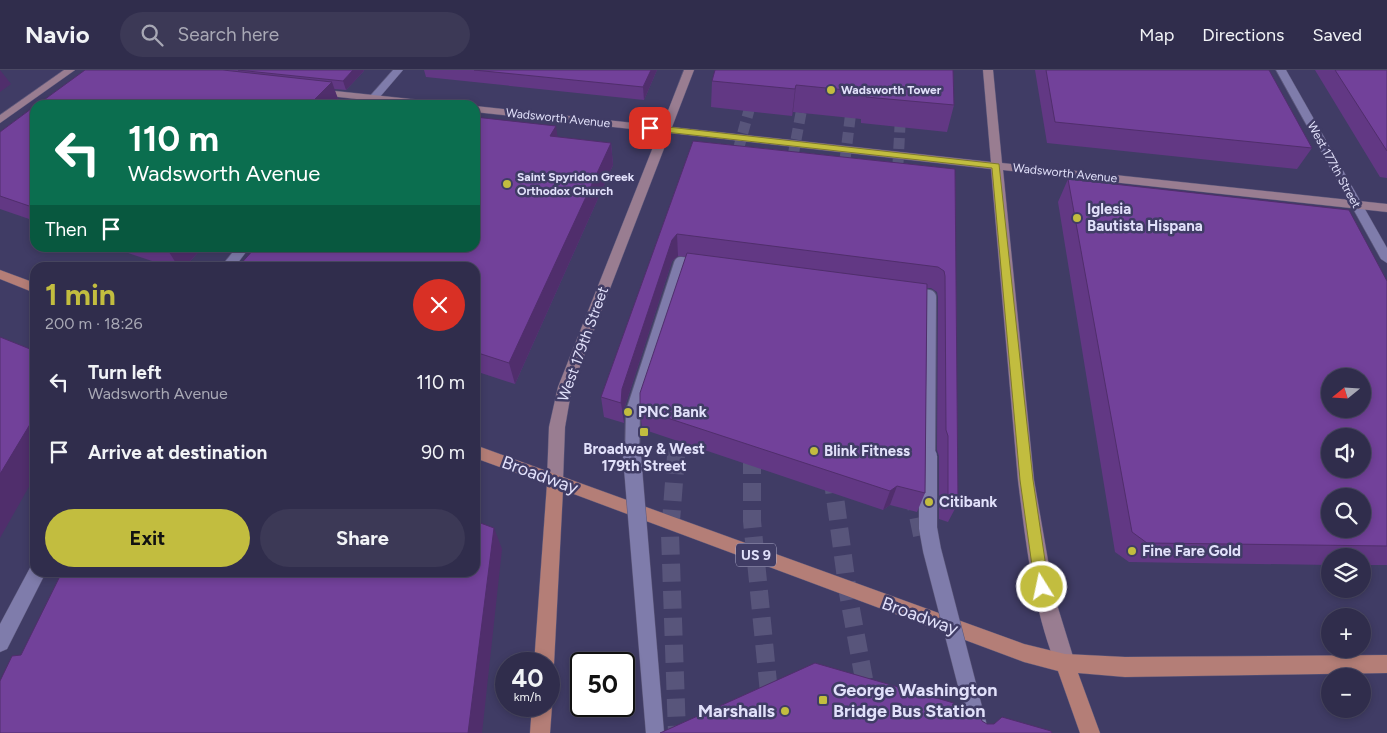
<!DOCTYPE html>
<html lang="en">
<head>
<meta charset="utf-8">
<style>
  body { margin:0; font-family:Figtree,sans-serif; background:#3c3956; color:#f1f3f6; height:100vh; display:flex; flex-direction:column; font-size:19px; white-space:nowrap }
  * { box-sizing:border-box; margin:0 }
  p { font-size:16px; color:#a8a8b5 }
  .icon { flex:none; width:28px; height:28px; fill:none; stroke:currentColor; stroke-width:2; stroke-linecap:round; stroke-linejoin:round }
  .map { position:relative; flex:1; overflow:hidden }
  .drawer { position:absolute; left:30px; top:192px; width:450px; height:315px; display:flex; flex-direction:column; background:#302d4c; border-radius:15px; box-shadow:0 2px 8px #0003,0 0 0 1px #4b4964 }
  .drawer>* { flex:none }
  .top-card { position:absolute; left:30px; top:30px; width:450px; height:152px; border-radius:15px; box-shadow:0 2px 8px #0003,0 0 0 1px #4b4964; background:#0b6e4f; color:#fff; overflow:hidden }
  .needle { width:32px; rotate:252deg }
  .controls { position:absolute; left:1321px; top:298px; display:grid; gap:10px }
  .controls a { display:grid; place-items:center; width:50px; height:50px; border-radius:50%; background:#302d4c; box-shadow:0 2px 8px #0003,0 0 0 1px #4b4964; font-size:25px }
  .speed { position:absolute; left:495px; top:582px; display:flex; gap:10px; font-size:25px; font-weight:700; text-align:center }
  .speed>* { display:grid; place-content:center; width:65px; height:65px; border-radius:50%; background:#302d4c; box-shadow:0 2px 8px #0003,0 0 0 1px #4b4964; line-height:1 }
  .speed small { font-size:12px; font-weight:400 }
  .speed .limit { border:2px solid #111; border-radius:8px; background:#fff; color:#111 }
  .pin { position:absolute; display:grid; place-items:center; width:42px; height:42px; color:#fff; margin:-21px; border-radius:10px; box-shadow:0 2px 8px #0006 }
  .me { position:absolute; width:55px; margin:-28px; rotate:350deg; stroke-linejoin:round; filter:drop-shadow(0 0 4px #0008) }
  .turn { display:flex; align-items:center; gap:18px; height:105px; padding:0 15px; font-size:22px }
  .turn .icon { width:65px; height:65px; stroke-width:2.5 }
  .turn b { display:block; font-size:35px; line-height:42px }
  .then { display:flex; align-items:center; height:48px; padding:0 15px; background:#0003; gap:10px; font-size:19px }
  .round { display:grid; place-items:center; flex:none; width:52px; height:52px; border-radius:26px; background:#3c3956 }
  .overview { display:flex; align-items:center; justify-content:space-between; height:85px; padding:0 15px }
  h1 { font-size:30px; font-weight:700; line-height:38px; color:#c2bd3f }
  .cta { display:flex; gap:10px; margin-top:auto; padding:10px 15px }
  .cta a { flex:1; height:58px; border-radius:30px; background:#c2bd3f; color:#111; font-size:20px; font-weight:700; line-height:58px; text-align:center }
  .cta a+a { background:#3c3956; color:#f1f3f6 }
  ul { padding:0; list-style:none }
  li { display:flex; align-items:center; gap:15px; height:70px; padding:0 15px }
  li div { flex:1 }
  li b { display:block; font-size:19px }
  li em { font-style:normal }
  header { display:flex; align-items:center; gap:30px; box-sizing:border-box; height:70px; padding:0 25px; background:#302d4c; border-bottom:1px solid #4b4964 }
  header strong { font-size:24px }
  nav { display:flex; gap:28px; margin-inline-start:auto; font-size:18px }
  .search { width:350px; height:45px; background:#3c3956; display:flex; align-items:center; gap:12px; box-sizing:border-box; padding:0 18px; border-radius:28px; color:#a8a8b5; font-size:19px }
  .map>svg:first-child { display:block }
</style>
</head>
<body>
<header>
<strong>Navio</strong>
<div class="search"><svg class="icon" aria-label="search" viewBox="0 0 24 24"><circle cx="10" cy="10" r="6"/><path d="M15 15l6 6"/></svg>Search here</div>
<nav><a>Map</a><a>Directions</a><a>Saved</a></nav>
</header>
<div class="map">
<svg width="1387" height="663" viewBox="0 0 1387 663">
  <rect width="100%" height="100%" fill="#403c65"/>
  <g fill="none" stroke-linecap="round" stroke-linejoin="round">
    <g stroke="#58557b" stroke-width="11" stroke-dasharray="11 5.5" stroke-linecap="butt">
      <polyline points="734,95 760,0"/>
      <polyline points="790,102 809,0"/>
      <polyline points="843,106 856,0"/>
      <polyline points="897,112 903,0"/>
    </g>
    <g stroke="#58557b" stroke-width="14" stroke-dasharray="14 7" stroke-linecap="butt">
      <polyline points="752,377 752,388"/>
      <polyline points="675,388 678,352"/>
    </g>
    <g stroke="#58557b" stroke-width="18" stroke-dasharray="18 9" stroke-linecap="butt">
      <polyline points="676,386 670,464 677,663"/>
      <polyline points="752,386 752,451 773,663"/>
      <polyline points="832,405 848,523 874,663"/>
      <polyline points="913,421 923,470"/>
    </g>
    <defs>
      <g id="street">
        <polygon points="393,0 403,0 373,35 362,35"/>
        <polygon points="1276,0 1286,0 1387,178 1387,193 1381,189"/>
        <polygon points="236,178 249,178 234,198 220,198"/>
        <polygon points="35,495 35,502 46,502 7,579 0,582 0,554 31,496"/>
      </g>
      <g id="secondary">
        <polygon points="64,0 75,0 0,53 0,45"/>
        <path d="M684,0H694L672,57L991,92L983,0H993L1002,93L1387,134V142L1003,100L1034,410L1054,525L1075,593L1072,600L1065,602L1058,600C1033,540 1026,473 1018,410L991,99L670,63L572,317L565,357L563,410L561,415L555,417L549,415L547,410L549,357L558,317L659,62L475,42V36L662,56Z"/>
        <polygon points="316,19 439,32 444,35 410,35 312,24 312,20"/>
      </g>
      <g id="primary">
        <polygon points="0,200 35,213 35,223 0,209"/>
        <polygon points="475,375 1024,574 1065,584 1125,587 1387,585 1387,603 1125,607 1078,603 1100,663 1080,663 1058,601 1024,592 563,420 554,594 549,602 549,594 534,594 547,414 475,388"/>
        <polygon points="549,629 552,636 550,663 530,663 532,636 549,636"/>
      </g>
    </defs>
    <use href="#street" stroke="#5b577a" stroke-width="1"/>
    <use href="#secondary" stroke="#5b577a" stroke-width="1"/>
    <use href="#primary" stroke="#5b577a" stroke-width="1"/>
    <use href="#street" fill="#7f7cab" fill-rule="evenodd"/>
    <use href="#secondary" fill="#997d91" fill-rule="evenodd"/>
    <use href="#primary" fill="#b47e77" fill-rule="evenodd"/>
    <defs>
      <g id="lane-bridge-far1">
        <polyline points="908,224 929,227 928,388"/>
        <polyline points="632,388 633,342 681,194 704,197"/>
      </g>
      <g id="lane-bridge">
        <polyline points="632,386 655,663"/>
        <polyline points="928,386 928,458 932,480 978,657"/>
      </g>
    </defs>
    <use href="#lane-bridge-far1" stroke="#5b577a" stroke-width="16" stroke-linecap="butt"/>
    <use href="#lane-bridge" stroke="#5b577a" stroke-width="19" stroke-linecap="butt"/>
    <use href="#lane-bridge-far1" stroke="#7f7cab" stroke-width="14"/>
    <use href="#lane-bridge" stroke="#7f7cab" stroke-width="18"/>
  </g>
  <g fill="#623884">
    <polygon points="85,0 364,0 363,2 346,20 334,19 338,29"/>
    <polygon points="424,0 657,0 644,30 426,7"/>
    <polygon points="715,0 954,35 947,62 861,53 861,49 793,42 792,46 711,37 712,11"/>
    <polygon points="1035,0 1269,0 1312,78 1297,99 1047,73"/>
    <polygon points="1315,0 1387,0 1387,108 1380,107"/>
    <polygon points="35,36 35,151 0,139 0,62"/>
    <polygon points="557,67 611,73 613,95 515,314 475,301 475,198"/>
    <polygon points="693,71 955,99 958,433 948,452 939,449 939,386 937,380 938,227 937,222 931,218 927,218 925,423 917,442 890,435 883,440 642,359 640,339 686,187 678,186 672,191 624,339 624,353 604,347 601,327"/>
    <polygon points="1068,109 1387,211 1387,495 1362,495 1362,486 1330,486 1330,495 1129,492 1115,482 1058,132"/>
    <polygon points="113,178 202,178 184,198 173,198"/>
  </g>
  <g fill="#502e6c">
    <polygon points="0,0 11,14 0,22"/>
    <polygon points="353,0 364,0 363,2 346,20 343,11"/>
    <polygon points="651,0 657,0 644,30 643,17"/>
    <polygon points="332,12 338,29 333,35 309,35"/>
    <polygon points="796,15 793,42 792,46 795,19"/>
    <polygon points="556,56 559,77 550,66"/>
    <polygon points="611,73 613,95 515,314 509,293"/>
    <polygon points="677,164 678,186 672,191 624,339 624,353 621,333 622,319 672,170"/>
    <polygon points="174,178 202,178 184,198 179,198 169,182"/>
    <polygon points="35,346 35,406 0,468 0,404"/>
    <polygon points="897,416 890,435 883,440 890,421"/>
    <polygon points="494,458 502,479 482,663 468,663"/>
  </g>
  <g fill="#72419a" stroke="#502e6c" fill-rule="evenodd">
    <polygon points="85,0 223,0 332,12 309,35 37,35"/>
    <polygon points="238,0 353,0 343,11"/>
    <polygon points="474,0 651,0 643,17"/>
    <polygon points="715,0 953,0 954,35 866,27 866,22 796,15 795,19 712,11"/>
    <polygon points="1046,0 1269,0 1312,78 1055,52"/>
    <polygon points="1335,0 1387,0 1387,81"/>
    <polygon points="35,36 35,138 0,126 0,62"/>
    <polygon points="475,47 556,56 550,66 611,73 509,293 475,282 475,198 237,198 255,178 475,178"/>
    <polygon points="693,71 955,99 958,433 948,430 948,366 946,360 945,206 944,201 938,197 677,164 672,170 622,319 621,333 601,327"/>
    <path d="M1068,109L1349,140L1387,211V476L1147,473L1132,462ZM1330,306H1362V339H1330ZM1330,366H1362V399H1330ZM1330,426H1362V459H1330Z"/>
    <polygon points="154,178 174,178 169,182"/>
    <polygon points="687,183 927,214 925,423 897,416 890,421 640,339 640,323"/>
    <polygon points="0,267 35,281 35,346 0,404"/>
    <polygon points="475,451 494,458 468,663 0,663 0,611 12,586 21,585 62,502 475,502"/>
    <polygon points="815,593 978,640 982,651 987,654 994,654 1002,647 1051,661 1052,663 660,663"/>
  </g>
  <polygon fill="#c2bd3f" stroke="#7e7b29" points="650,55 999,94 1033,410 1049,517 1047,522 1042,524 1037,522 1035,517 1020,410 992,98 647,60 646,58"/>
  <g fill="#c2bd3f" stroke="#403c65" stroke-width="2">
    <circle cx="831" cy="20" r="5"/>
    <circle cx="507" cy="114" r="5"/>
    <circle cx="1077" cy="148" r="5"/>
    <circle cx="628" cy="342" r="5"/>
    <rect x="639" y="357" width="10" height="10" rx="2.5"/>
    <circle cx="814" cy="381" r="5"/>
    <circle cx="929" cy="432" r="5"/>
    <circle cx="1132" cy="481" r="5"/>
    <rect x="818" y="625" width="10" height="10" rx="2.5"/>
    <circle cx="785" cy="641" r="5"/>
  </g>
  <g text-anchor="middle" dominant-baseline="central" stroke-width="5" stroke-linejoin="round" paint-order="stroke">
    <g font-size="12" font-weight="bold" fill="#e1e0fa" stroke="#403c65" text-anchor="start">
      <text x="841" y="20">Wadsworth Tower</text>
      <text x="517" y="107">Saint Spyridon Greek<tspan x="517" dy="14">Orthodox Church</tspan></text>
    </g>
    <g font-size="12" fill="#e1e0fa" stroke="#403c65">
      <text transform="translate(558 48) rotate(6)">Wadsworth Avenue</text>
      <text transform="translate(1334 95) rotate(61)">West 177th Street</text>
      <text transform="translate(1065 103) rotate(6)">Wadsworth Avenue</text>
    </g>
    <rect fill="#403c65" stroke="#b1afcd" stroke-width="1" x="736" y="473.5" width="40" height="23" rx="4"/>
    <g font-size="14" font-weight="bold" fill="#e1e0fa">
      <text x="756" y="485">US 9</text>
    </g>
    <g font-size="15" font-weight="bold" fill="#e1e0fa" stroke="#403c65" text-anchor="start">
      <text x="1087" y="139">Iglesia<tspan x="1087" dy="17">Bautista Hispana</tspan></text>
      <text x="638" y="342">PNC Bank</text>
      <text x="644" y="379" text-anchor="middle">Broadway &amp; West<tspan x="644" dy="17">179th Street</tspan></text>
      <text x="824" y="381">Blink Fitness</text>
      <text x="939" y="432">Citibank</text>
      <text x="1142" y="481">Fine Fare Gold</text>
    </g>
    <g font-size="15" fill="#e1e0fa" stroke="#403c65">
      <text transform="translate(583 274) rotate(-70)">West 179th Street</text>
    </g>
    <g font-size="18" fill="#e1e0fa" stroke="#403c65">
      <text transform="translate(540 405) rotate(20)">Broadway</text>
      <text transform="translate(920 546) rotate(20)">Broadway</text>
    </g>
    <g font-size="18" font-weight="bold" fill="#e1e0fa" stroke="#403c65" text-anchor="start">
      <text x="833" y="620">George Washington<tspan x="833" dy="21">Bridge Bus Station</tspan></text>
      <text x="775" y="641" text-anchor="end">Marshalls</text>
    </g>
  </g>
</svg>
<div class="controls">
<a><svg class="needle" viewBox="-14 -14 28 28"><path d="M0-13l5 13h-10z" fill="#e53935"/><path d="M0 13l5-13h-10z" fill="#a8a8b5"/></svg></a>
<a><svg class="icon" aria-label="sound" viewBox="0 0 24 24"><path d="M4 9h4l5-4v14l-5-4H4zM17 9q2 3 0 6"/></svg></a>
<a><svg class="icon" aria-label="search" viewBox="0 0 24 24"><circle cx="10" cy="10" r="6"/><path d="M15 15l6 6"/></svg></a>
<a><svg class="icon" aria-label="layers" viewBox="0 0 24 24"><path d="M12 4l9 5-9 5-9-5zM3 14l9 5 9-5"/></svg></a>
<a>+</a>
<a>−</a>
</div>
<div class="speed"><div>40<small>km/h</small></div><div class="limit">50</div></div>
<div class="pin" style="left:650px;top:58px;background:#d93025"><svg class="icon" aria-label="arrive" viewBox="0 0 24 24"><path d="M6 21V4h12l-3 4 3 4H6"/></svg></div>
<svg class="me" style="left:1042px;top:517px" viewBox="-20 -20 40 40"><circle r="17" fill="#c2bd3f" stroke="#fff" stroke-width="3"/><path d="M0-11L8 9 0 5-8 9z" fill="#fff"/></svg>
<div class="top-card">
<div class="turn"><svg class="icon" aria-label="left" viewBox="0 0 24 24"><path d="M17 20v-9H6M10 6l-5 5 5 5"/></svg><div><b>110 m</b>Wadsworth Avenue</div></div>
<div class="then">Then<svg class="icon" aria-label="arrive" viewBox="0 0 24 24"><path d="M6 21V4h12l-3 4 3 4H6"/></svg></div>
</div>
<section class="drawer">
<div class="overview"><div><h1>1 min</h1><p>200 m · 18:26</p></div><a class="round" style="background:#d93025;color:#fff"><svg class="icon" aria-label="close" viewBox="0 0 24 24"><path d="M6 6l12 12M18 6L6 18"/></svg></a></div>
<ul>
<li><svg class="icon" aria-label="left" viewBox="0 0 24 24"><path d="M17 20v-9H6M10 6l-5 5 5 5"/></svg><div><b>Turn left</b><p>Wadsworth Avenue</p></div><em>110 m</em></li>
<li><svg class="icon" aria-label="arrive" viewBox="0 0 24 24"><path d="M6 21V4h12l-3 4 3 4H6"/></svg><div><b>Arrive at destination</b></div><em>90 m</em></li>
</ul>
<div class="cta"><a>Exit</a><a>Share</a></div>
</section>
</div>
</body>
</html>
